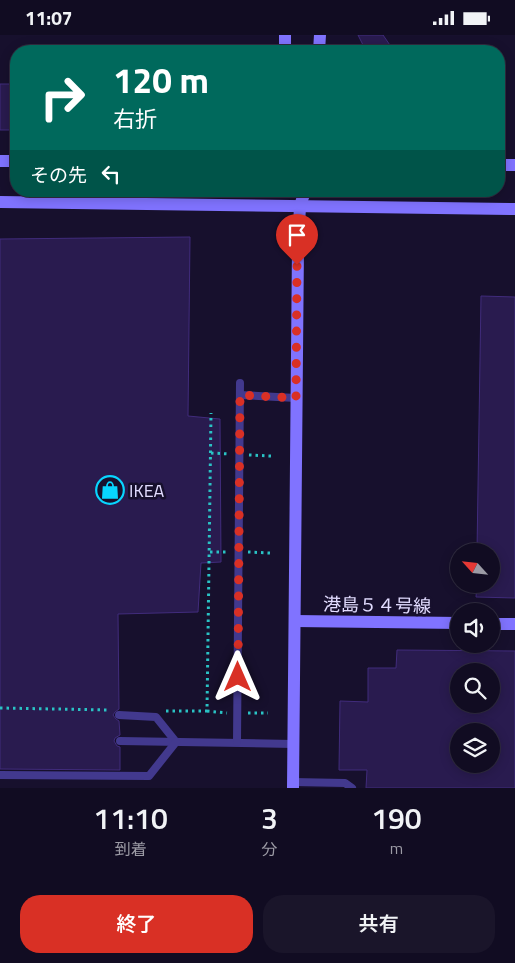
<!DOCTYPE html>
<html lang="ja">
<head>
<meta charset="utf-8">
<style>
  body { margin:0; font-family:"Titillium Web","Noto Sans JP",sans-serif; background:#1a152a; color:#f1f3f6; height:100vh; display:flex; flex-direction:column; font-size:19px; white-space:nowrap }
  * { box-sizing:border-box; margin:0 }
  p { font-size:16px; color:#9c9ba5 }
  .icon { flex:none; width:28px; height:28px; fill:none; stroke:currentColor; stroke-width:2; stroke-linecap:round; stroke-linejoin:round }
  .map { position:relative; height:753px; overflow:hidden }
  .side { display:flex; flex-direction:column; background:#110c22; flex:1 }
  .side>* { flex:none }
  .guide { position:absolute; left:10px; top:10px; width:495px; height:152px; border-radius:20px; box-shadow:0 2px 12px #0003,0 0 0 1px #302c40; background:#00695c; color:#fff; overflow:hidden }
  .needle { width:32px; rotate:297deg }
  .buttons { position:absolute; left:450px; top:508px; display:grid; gap:10px }
  .buttons a { display:grid; place-items:center; width:50px; height:50px; border-radius:50%; background:#110c22; box-shadow:0 2px 12px #0003,0 0 0 1px #302c40; font-size:25px }
  .pin { position:absolute; display:grid; place-items:center; width:42px; height:42px; color:#fff; margin:-51px -21px; border-radius:50% 50% 50% 0; rotate:-45deg; box-shadow:0 0 5px #0007 }
  .pin .icon { rotate:45deg }
  .me { position:absolute; width:55px; margin:-28px; rotate:0deg; stroke-linejoin:round; filter:drop-shadow(0 0 4px #0008) }
  .turn { display:flex; align-items:center; gap:18px; height:105px; padding:0 20px; font-size:22px }
  .turn .icon { width:65px; height:65px; stroke-width:2.5 }
  .turn b { display:block; font-size:35px; line-height:42px }
  .then { display:flex; align-items:center; height:48px; padding:0 20px; background:#0003; gap:10px; font-size:19px }
  .eta { display:flex; justify-content:space-evenly; align-items:center; height:85px; text-align:center }
  .eta b { font-size:30px; font-weight:600; line-height:35px }
  .cta { display:flex; gap:10px; margin-top:auto; padding:10px 20px }
  .cta a { flex:1; height:58px; border-radius:20px; background:#d93025; color:#fff; font-size:20px; font-weight:600; line-height:58px; text-align:center }
  .cta a+a { background:#1a152a; color:#f1f3f6 }
  .status { display:flex; justify-content:space-between; align-items:center; height:35px; padding:0 25px; background:#110c22; direction:ltr }
  .status svg { height:14px; fill:currentColor }
  .map>svg:first-child { display:block }
</style>
</head>
<body>
<div class="status"><b>11:07</b><svg viewBox="0 0 49 12"><path d="M0 12V9h3v3zM5 12V6h3v6zM10 12V3h3v9zM15 12V0h3v12zM26 1h20v11H26zM47 4h2v5h-2z"/></svg></div>
<div class="map">
<svg width="515" height="753" viewBox="0 0 515 753">
  <rect width="100%" height="100%" fill="#17102d"/>
  <g fill="#291b4f" stroke="#412c7c" fill-rule="evenodd">
    <polygon points="358,0 383,0 394,16 366,16"/>
    <rect x="0" y="49" width="16" height="46"/>
    <polygon points="190,202 188,381 220,384 221,527 201,528 198,577 118,579 119,674 115,677 113,680 116,684 119,686 120,700 115,703 114,706 117,711 120,712 120,735 0,734 0,204"/>
    <polygon points="481,261 515,262 515,563 476,562 477,549 491,549 491,516 477,516"/>
    <path d="M397,615L515,616V753H366L367,735H339L340,666L368,667V633H396ZM459,636H491V669H459ZM459,696H491V729H459Z"/>
  </g>
  <g fill="none" stroke-linecap="round" stroke-linejoin="round">
    <g stroke="#2ac3c5" stroke-width="3" stroke-dasharray="2.5 4" stroke-linecap="butt">
      <polyline points="211,418 230,419"/>
      <polyline points="249,420 271,421"/>
      <polyline points="210,517 229,517"/>
      <polyline points="248,517 270,518"/>
      <polyline points="0,673 109,675"/>
      <polyline points="166,676 207,676 211,378"/>
      <polyline points="207,676 227,678"/>
      <polyline points="248,678 268,678"/>
    </g>
    <g stroke="#42398e" stroke-width="8">
      <polyline points="240,360 296,363"/>
      <polyline points="119,680 156,682 176,707"/>
      <polyline points="120,706 293,709"/>
      <polyline points="237,707 240,348"/>
      <polyline points="0,740 149,741 176,707"/>
      <polyline points="293,747 345,748 352,753"/>
    </g>
    <g stroke="#8073ff" stroke-width="12">
      <polyline points="285,16 285,0"/>
      <polyline points="319,16 320,0"/>
      <polyline points="0,126 16,126"/>
      <polyline points="499,130 515,130"/>
      <polyline points="0,167 515,174"/>
      <polyline points="295,586 459,588"/>
      <polyline points="491,589 515,589"/>
      <polyline points="293,753 298,211 300,171 305,156"/>
    </g>
  </g>
  <g fill="none" stroke-linecap="round" stroke-linejoin="round">
    <polyline stroke="#d93025" stroke-width="9" stroke-dasharray="0 16.2" points="238,642 240,360 296,363 297,230"/>
  </g>
  <defs>
    <symbol id="shop-ring" viewBox="-11 -11 22 22"><circle r="9.5" fill="#17102d" stroke="#08d5ff" stroke-width="1.5"/><path d="M-5-2.5h2.3a2.7 3.5 0 0 1 5.4 0H5L5.5 6h-11ZM-1.5-2.5h3a1.5 2.3 0 0 0-3 0Z" fill="#08d5ff"/></symbol>
  </defs>
  <g fill-rule="evenodd">
    <use href="#shop-ring" x="94" y="439" width="32" height="32"/>
  </g>
  <g text-anchor="middle" dominant-baseline="central" stroke-width="5" stroke-linejoin="round" paint-order="stroke">
    <g font-size="18" fill="#e2dcff" stroke="#17102d" text-anchor="start">
      <text x="129" y="455">IKEA</text>
    </g>
    <g font-size="18" fill="#e2dcff" stroke="#17102d">
      <text transform="translate(377 570) rotate(1)">港島５４号線</text>
    </g>
  </g>
</svg>
<div class="buttons">
<a><svg class="needle" viewBox="-14 -14 28 28"><path d="M0-13l5 13h-10z" fill="#e53935"/><path d="M0 13l5-13h-10z" fill="#9c9ba5"/></svg></a>
<a><svg class="icon" aria-label="sound" viewBox="0 0 24 24"><path d="M4 9h4l5-4v14l-5-4H4zM17 9q2 3 0 6"/></svg></a>
<a><svg class="icon" aria-label="search" viewBox="0 0 24 24"><circle cx="10" cy="10" r="6"/><path d="M15 15l6 6"/></svg></a>
<a><svg class="icon" aria-label="layers" viewBox="0 0 24 24"><path d="M12 4l9 5-9 5-9-5zM3 14l9 5 9-5"/></svg></a>
</div>
<div class="pin" style="left:297px;top:230px;background:#d93025"><svg class="icon" aria-label="arrive" viewBox="0 0 24 24"><path d="M6 21V4h12l-3 4 3 4H6"/></svg></div>
<svg class="me" style="left:238px;top:642px" viewBox="-20 -20 40 40"><path d="M0-17L14 15 0 8-14 15z" fill="#d93025" stroke="#fff" stroke-width="4"/></svg>
<div class="guide">
<div class="turn"><svg class="icon" aria-label="right" viewBox="0 0 24 24"><path d="M7 20v-9h11M14 6l5 5-5 5"/></svg><div><b>120 m</b>右折</div></div>
<div class="then">その先<svg class="icon" aria-label="left" viewBox="0 0 24 24"><path d="M17 20v-9H6M10 6l-5 5 5 5"/></svg></div>
</div>
</div>
<section class="side">
<div class="eta">
<div><b>11:10</b><p>到着</p></div>
<div><b>3</b><p>分</p></div>
<div><b>190</b><p>m</p></div>
</div>
<div class="cta"><a>終了</a><a>共有</a></div>
</section>
</body>
</html>
